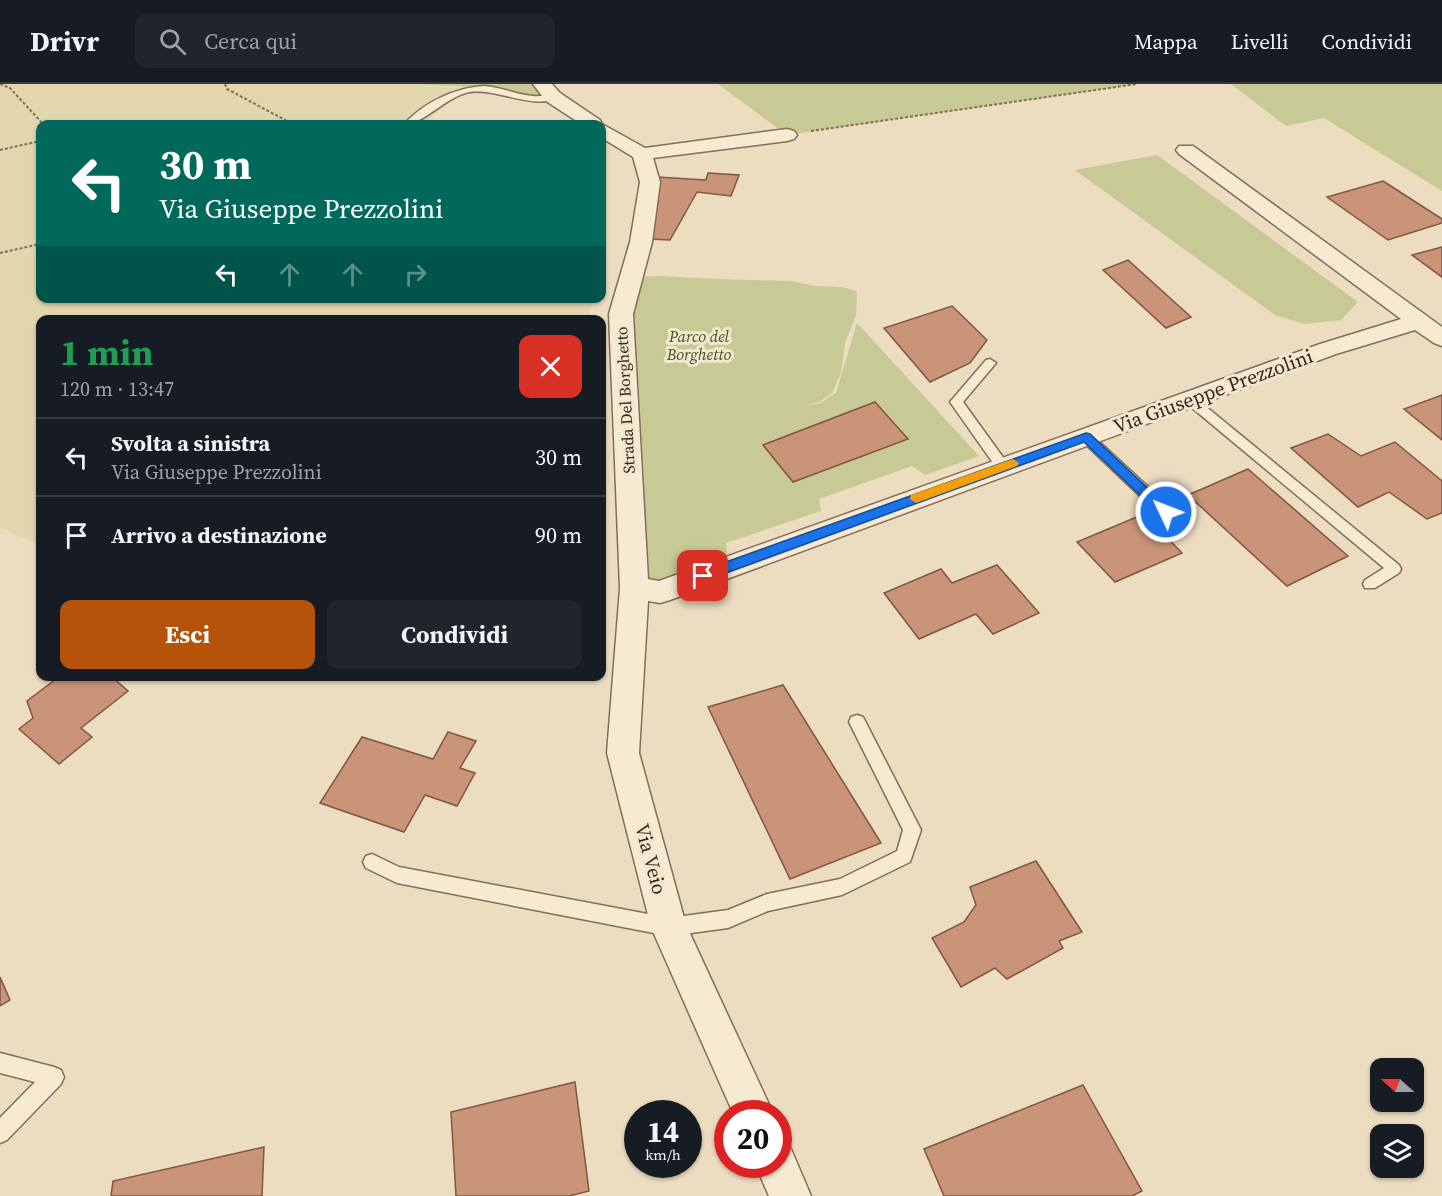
<!DOCTYPE html>
<html lang="it">
<head>
<meta charset="utf-8">
<style>
  body { margin:0; font-family:"Source Serif 4",serif; background:#20242c; color:#f1f3f6; height:100vh; display:flex; flex-direction:column; font-size:22px; white-space:nowrap }
  * { box-sizing:border-box; margin:0 }
  p { font-size:20px; color:#9ea1a6 }
  .icon { flex:none; width:33px; height:33px; fill:none; stroke:currentColor; stroke-width:2; stroke-linecap:round; stroke-linejoin:round }
  .map { position:relative; flex:1; overflow:hidden }
  .sheet { position:absolute; left:36px; top:231px; width:570px; height:366px; display:flex; flex-direction:column; background:#171b24; border-radius:12px; box-shadow:0 2px 4px #0004 }
  .sheet>* { flex:none }
  .top-card { position:absolute; left:36px; top:36px; width:570px; height:183px; border-radius:12px; box-shadow:0 2px 4px #0004; background:#00695c; color:#fff; overflow:hidden }
  .needle { width:39px; rotate:291deg }
  .tools { position:absolute; left:1370px; top:974px; display:grid; gap:12px }
  .tools a { display:grid; place-items:center; width:54px; height:54px; border-radius:12px; background:#171b24; box-shadow:0 2px 4px #0004; font-size:30px }
  .speed { position:absolute; left:624px; top:1016px; display:flex; gap:12px; font-size:30px; font-weight:700; text-align:center }
  .speed>* { display:grid; place-content:center; width:78px; height:78px; border-radius:50%; background:#171b24; box-shadow:0 2px 4px #0004; line-height:1 }
  .speed small { font-size:15px; font-weight:400 }
  .speed .limit { border:9px solid #d22; background:#fff; color:#111 }
  .pin { position:absolute; display:grid; place-items:center; width:51px; height:51px; color:#fff; margin:-26px; border-radius:12px; box-shadow:0 3px 9px #0006 }
  .me { position:absolute; width:66px; margin:-33px; rotate:313deg; stroke-linejoin:round; filter:drop-shadow(0 0 4px #0008) }
  .turn { display:flex; align-items:center; gap:21px; height:126px; padding:0 24px; font-size:27px }
  .turn .icon { width:78px; height:78px; stroke-width:2.5 }
  .turn b { display:block; font-size:42px; line-height:51px }
  .lanes { display:flex; align-items:center; height:57px; padding:0 24px; background:#0003; justify-content:center; gap:30px; direction:ltr }
  .lanes .off { opacity:.35 }
  .round { display:grid; place-items:center; flex:none; width:63px; height:63px; border-radius:12px; background:#20242c }
  .summary { display:flex; align-items:center; justify-content:space-between; height:102px; padding:0 24px }
  h1 { font-size:36px; font-weight:700; line-height:45px; color:#1e9e55 }
  .action { display:flex; gap:12px; margin-top:auto; padding:12px 24px }
  .action a { flex:1; height:69px; border-radius:12px; background:#b45309; color:#fff; font-size:24px; font-weight:700; line-height:69px; text-align:center }
  .action a+a { background:#20242c; color:#f1f3f6 }
  ul { padding:0; list-style:none }
  li { display:flex; align-items:center; gap:18px; height:78px; padding:0 24px; border-top:2px solid #363941 }
  li div { flex:1 }
  li b { display:block; font-size:22px }
  li em { font-style:normal }
  header { display:flex; align-items:center; gap:36px; box-sizing:border-box; height:84px; padding:0 30px; background:#171b24; border-bottom:2px solid #363941 }
  header strong { font-size:28px }
  nav { display:flex; gap:33px; margin-inline-start:auto; font-size:21px }
  .search { width:420px; height:54px; background:#20242c; display:flex; align-items:center; gap:15px; box-sizing:border-box; padding:0 21px; border-radius:12px; color:#9ea1a6; font-size:22px }
  .map>svg:first-child { display:block }
</style>
</head>
<body>
<header>
<strong>Drivr</strong>
<div class="search"><svg class="icon" aria-label="search" viewBox="0 0 24 24"><circle cx="10" cy="10" r="6"/><path d="M15 15l6 6"/></svg>Cerca qui</div>
<nav><a>Mappa</a><a>Livelli</a><a>Condividi</a></nav>
</header>
<div class="map">
<svg width="1442" height="1112" viewBox="0 0 1442 1112">
  <rect width="100%" height="100%" fill="#ecdcc0"/>
  <polygon fill="#e2d6ae" points="0,0 417,0 465,5 423,40 40,40 40,214 592,215 589,236 40,236 40,462 0,443"/>
  <g fill="#c7ca95">
    <polygon points="417,0 553,0 553,13 533,17 497,5"/>
    <polygon points="718,0 1137,0 787,51"/>
    <polygon points="1231,0 1442,0 1442,107 1324,34 1286,42"/>
    <polygon points="1157,71 1358,218 1341,236 1304,240 1275,231 1075,86"/>
    <path d="M662,192C705,195 746,196 788,197C797,197 806,201 816,202C830,203 844,201 857,208L856,231L845,259L841,289L832,309L819,318L805,321L818,320L836,309L857,239L979,372L925,391L912,382L819,415L821,427L726,459L727,470L723,481L676,497L642,498L632,232L640,193Z"/>
  </g>
  <g fill="#c99477" stroke="#835640" stroke-width="1.5">
    <polygon points="708,89 739,91 731,112 697,108 670,156 649,155 658,93 706,96"/>
    <polygon points="1383,97 1442,135 1442,139 1388,156 1327,113"/>
    <polygon points="1442,163 1442,193 1412,171"/>
    <polygon points="1128,176 1191,233 1166,244 1103,186"/>
    <polygon points="952,222 987,256 970,279 930,298 884,244"/>
    <polygon points="1442,311 1442,356 1404,325"/>
    <polygon points="875,318 908,355 793,398 763,361"/>
    <polygon points="1328,350 1361,372 1395,358 1442,397 1442,429 1427,435 1389,408 1358,423 1291,364"/>
    <polygon points="1248,385 1348,472 1287,502 1188,411"/>
    <polygon points="1144,430 1182,469 1115,498 1077,458"/>
    <polygon points="997,481 1039,529 993,550 976,530 919,555 884,509 941,485 952,499"/>
    <polygon points="60,592 111,592 128,607 81,644 92,653 59,680 19,645 33,634 27,617"/>
    <polygon points="783,601 881,759 790,795 708,623"/>
    <polygon points="448,648 476,657 460,684 475,689 457,722 425,711 404,748 320,719 362,653 433,675"/>
    <polygon points="1036,777 1082,848 1059,857 1063,864 1007,895 995,884 961,903 932,854 964,838 976,821 970,803"/>
    <polygon points="0,893 10,916 0,922"/>
    <polygon points="575,998 589,1107 569,1112 456,1112 451,1028"/>
    <polygon points="1083,1001 1142,1107 1132,1112 944,1112 924,1065"/>
    <polygon points="264,1063 262,1112 111,1112 113,1097"/>
  </g>
  <g fill="none" stroke-linecap="round" stroke-linejoin="round">
    <defs>
      <g id="lane">
        <path d="M484,2C501,3 517,11 533,12C542,13 551,9 558,13C537,27 497,4 470,8C446,12 422,42 404,40C425,18 454,4 484,2Z"/>
        <polygon points="990,275 996,279 963,318 1010,383 1003,388 998,386 950,318 986,276"/>
        <polygon points="1189,311 1193,312 1399,481 1401,485 1399,489 1375,504 1365,504 1363,500 1365,496 1384,484 1185,318 1183,315 1185,312"/>
        <polygon points="1086,349 1091,350 1171,424 1173,428 1171,432 1161,432 1081,356 1080,353 1081,350"/>
        <polygon points="857,631 863,633 921,746 910,778 842,811 768,827 728,844 669,852 397,799 366,784 363,778 366,772 372,770 399,783 669,834 728,826 767,810 840,795 897,767 903,746 849,638 851,633"/>
        <polygon points="0,969 54,983 61,986 64,993 61,1000 7,1056 0,1059 0,1034 35,998 0,989"/>
      </g>
      <g id="street">
        <polygon points="533,0 552,0 560,9 600,36 602,40 645,64 787,45 794,47 797,51 794,55 787,57 653,74 660,98 652,158 633,230 648,495 659,497 1320,260 1401,235 1179,70 1176,66 1179,62 1193,62 1442,243 1442,262 1434,259 1415,246 1336,270 670,516 660,519 648,517 639,669 686,841 773,1029 733,1029 651,843 607,669 620,504 609,230 630,158 640,98 633,73 602,54 602,40 581,40 546,17"/>
        <polygon points="778,1060 791,1065 811,1112 769,1112 755,1080 778,1080"/>
      </g>
    </defs>
    <use href="#lane" stroke="#856d59" stroke-width="3"/>
    <use href="#street" stroke="#856d59" stroke-width="3"/>
    <g stroke="#856d59" stroke-width="2" stroke-dasharray="3 2" stroke-linecap="butt">
      <polyline points="0,0 10,4 43,40"/>
      <polyline points="225,0 227,5 287,37 288,40"/>
      <polyline points="811,47 1137,0"/>
      <polyline points="0,66 40,57"/>
      <polyline points="0,169 40,160"/>
    </g>
    <use href="#lane" fill="#f7ead3" fill-rule="evenodd"/>
    <use href="#street" fill="#f7ead3" fill-rule="evenodd"/>
  </g>
  <polygon fill="#1a73e8" stroke="#114b97" stroke-width="1.5" points="1086,349 1090,350 1170,425 1172,428 1170,432 1162,432 1084,358 707,496 698,496 696,492 698,488"/>
  <polygon fill="#f59e0b" points="1013,375 1019,379 1017,382 916,419 910,415 911,411"/>
  <g text-anchor="middle" dominant-baseline="central" stroke-width="6" stroke-linejoin="round" paint-order="stroke">
    <g font-size="16" font-style="italic" fill="#495124" stroke="#f4e7d0">
      <text x="699" y="252">Parco del<tspan x="699" dy="18">Borghetto</tspan></text>
    </g>
    <g font-size="16" fill="#35271d" stroke="#f4e7d0">
      <text transform="translate(625 316) rotate(-93)">Strada Del Borghetto</text>
    </g>
    <g font-size="20" fill="#35271d" stroke="#f4e7d0">
      <text transform="translate(1213 307) rotate(-20)">Via Giuseppe Prezzolini</text>
      <text transform="translate(651 775) rotate(75)">Via Veio</text>
    </g>
  </g>
</svg>
<div class="tools">
<a><svg class="needle" viewBox="-14 -14 28 28"><path d="M0-13l5 13h-10z" fill="#e53935"/><path d="M0 13l5-13h-10z" fill="#9ea1a6"/></svg></a>
<a><svg class="icon" aria-label="layers" viewBox="0 0 24 24"><path d="M12 4l9 5-9 5-9-5zM3 14l9 5 9-5"/></svg></a>
</div>
<div class="speed"><div>14<small>km/h</small></div><div class="limit">20</div></div>
<div class="pin" style="left:703px;top:492px;background:#d93025"><svg class="icon" aria-label="arrive" viewBox="0 0 24 24"><path d="M6 21V4h12l-3 4 3 4H6"/></svg></div>
<svg class="me" style="left:1166px;top:428px" viewBox="-20 -20 40 40"><circle r="17" fill="#1a73e8" stroke="#fff" stroke-width="3"/><path d="M0-11L8 9 0 5-8 9z" fill="#fff"/></svg>
<div class="top-card">
<div class="turn"><svg class="icon" aria-label="left" viewBox="0 0 24 24"><path d="M17 20v-9H6M10 6l-5 5 5 5"/></svg><div><b>30 m</b>Via Giuseppe Prezzolini</div></div>
<div class="lanes"><svg class="icon" aria-label="left" viewBox="0 0 24 24"><path d="M17 20v-9H6M10 6l-5 5 5 5"/></svg><svg class="icon off" aria-label="ahead" viewBox="0 0 24 24"><path d="M12 20V5M6 11l6-6 6 6"/></svg><svg class="icon off" aria-label="ahead" viewBox="0 0 24 24"><path d="M12 20V5M6 11l6-6 6 6"/></svg><svg class="icon off" aria-label="right" viewBox="0 0 24 24"><path d="M7 20v-9h11M14 6l5 5-5 5"/></svg></div>
</div>
<section class="sheet">
<div class="summary"><div><h1>1 min</h1><p>120 m · 13:47</p></div><a class="round" style="background:#d93025;color:#fff"><svg class="icon" aria-label="close" viewBox="0 0 24 24"><path d="M6 6l12 12M18 6L6 18"/></svg></a></div>
<ul>
<li><svg class="icon" aria-label="left" viewBox="0 0 24 24"><path d="M17 20v-9H6M10 6l-5 5 5 5"/></svg><div><b>Svolta a sinistra</b><p>Via Giuseppe Prezzolini</p></div><em>30 m</em></li>
<li><svg class="icon" aria-label="arrive" viewBox="0 0 24 24"><path d="M6 21V4h12l-3 4 3 4H6"/></svg><div><b>Arrivo a destinazione</b></div><em>90 m</em></li>
</ul>
<div class="action"><a>Esci</a><a>Condividi</a></div>
</section>
</div>
</body>
</html>
